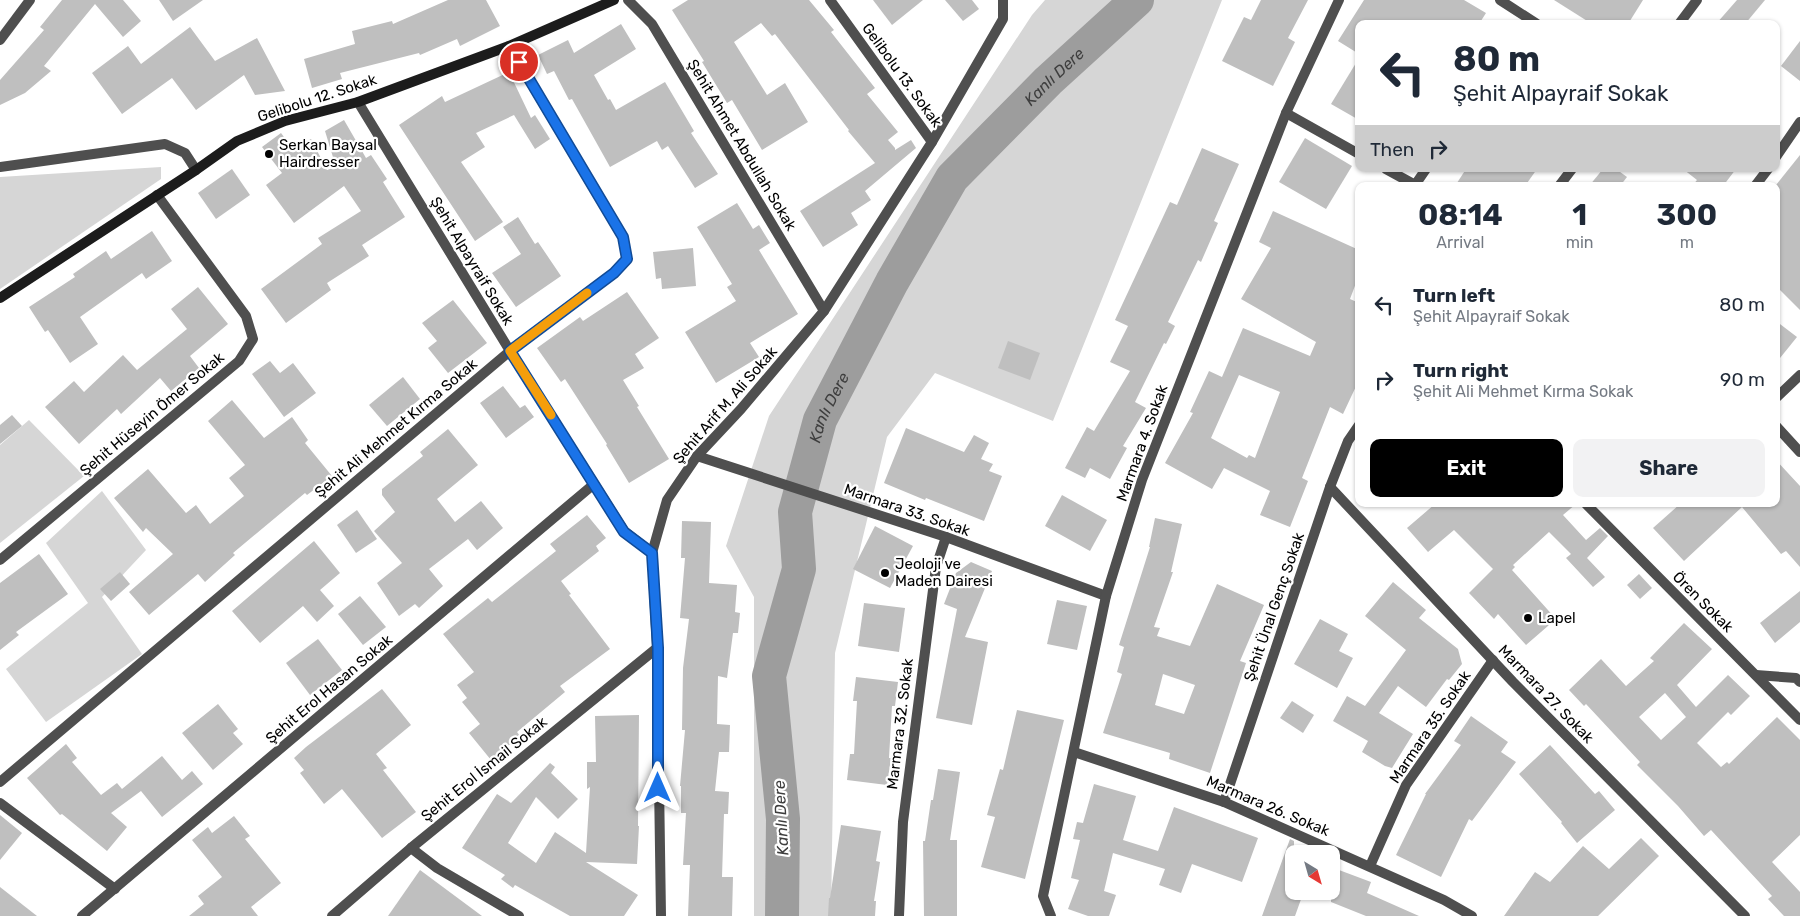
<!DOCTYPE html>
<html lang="en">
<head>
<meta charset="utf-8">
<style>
  body { margin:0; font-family:Rubik,sans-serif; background:#f2f2f3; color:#1f2937; height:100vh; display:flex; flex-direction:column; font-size:19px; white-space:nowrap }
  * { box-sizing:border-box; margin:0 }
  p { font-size:16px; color:#747a83 }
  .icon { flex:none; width:28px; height:28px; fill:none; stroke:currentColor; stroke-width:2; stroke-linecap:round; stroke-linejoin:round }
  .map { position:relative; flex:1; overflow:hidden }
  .drawer { position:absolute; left:1355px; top:182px; width:425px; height:325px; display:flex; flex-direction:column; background:#fff; border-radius:10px; box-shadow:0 1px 4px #0004 }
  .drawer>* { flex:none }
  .top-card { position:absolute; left:1355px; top:20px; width:425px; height:152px; border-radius:10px; box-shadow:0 1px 4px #0004; background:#fff; color:#1f2937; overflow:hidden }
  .needle { width:32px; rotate:143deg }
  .fabs { position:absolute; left:1285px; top:845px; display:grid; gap:10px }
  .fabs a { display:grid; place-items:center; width:55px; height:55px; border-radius:10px; background:#fff; box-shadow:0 1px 4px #0004; font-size:25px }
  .pin { position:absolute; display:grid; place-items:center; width:42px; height:42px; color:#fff; margin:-21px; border:2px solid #fff; border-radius:50%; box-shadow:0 1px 5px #0007 }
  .me { position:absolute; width:55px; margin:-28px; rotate:0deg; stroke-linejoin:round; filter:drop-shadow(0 0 4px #0008) }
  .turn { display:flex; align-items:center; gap:18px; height:105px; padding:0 15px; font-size:22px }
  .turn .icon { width:65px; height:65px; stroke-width:2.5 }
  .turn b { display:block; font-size:35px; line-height:42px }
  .then { display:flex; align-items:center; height:48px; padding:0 15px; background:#0003; gap:10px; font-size:19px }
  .eta { display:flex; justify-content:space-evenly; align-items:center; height:85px; text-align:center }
  .eta b { font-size:30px; font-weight:700; line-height:35px }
  .action { display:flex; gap:10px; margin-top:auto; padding:10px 15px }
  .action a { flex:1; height:58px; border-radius:10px; background:#000; color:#fff; font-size:20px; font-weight:700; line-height:58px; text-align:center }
  .action a+a { background:#f2f2f3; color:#1f2937 }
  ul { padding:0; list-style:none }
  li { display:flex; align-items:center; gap:15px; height:75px; padding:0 15px }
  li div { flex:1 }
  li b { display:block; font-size:19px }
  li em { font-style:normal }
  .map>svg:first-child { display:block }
</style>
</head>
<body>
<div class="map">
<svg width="1800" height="916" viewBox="0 0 1800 916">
  <rect width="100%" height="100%" fill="#fff"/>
  <g fill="#d6d6d6">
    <polygon points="1045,0 1222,0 1053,421 935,373 887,437 835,653 831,916 754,916 754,597 726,546 769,416 1032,15"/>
    <polygon points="161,167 161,179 0,289 0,177"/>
    <polygon points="29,420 84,476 0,543 0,445"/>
    <polygon points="102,491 146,550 102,597 142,654 46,722 6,669 88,603 46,543"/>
  </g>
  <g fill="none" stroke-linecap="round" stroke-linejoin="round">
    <path stroke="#9d9d9d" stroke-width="34" id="s1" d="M782,916L783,819L769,676L799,569L795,512L820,420L892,282L952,178L1048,81L1137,0"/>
  </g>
  <g fill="#bfbfbf" fill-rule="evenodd">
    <polygon points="62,0 123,0 141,21 123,37 95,4 44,66 51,71 25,93 0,105 0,80 44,30 40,27"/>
    <polygon points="159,0 203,0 173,21"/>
    <polygon points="448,0 486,0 500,26 460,46 457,39 420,55 419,53 340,73 342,79 312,88 304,59 355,44 352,31 392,21 393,24"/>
    <polygon points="688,0 809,0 834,30 831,32 875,88 867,94 898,132 888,140 895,148 895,150 911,140 916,148 865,191 871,200 851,213 858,225 823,247 800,211 875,163 848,131 849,130 775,34 772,36 761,23 734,42 767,95 785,83 808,122 762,150 732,100 727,103 702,62 704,61 672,10"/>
    <polygon points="873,0 923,0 892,25"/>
    <polygon points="945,0 972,0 979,9 963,21"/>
    <polygon points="1261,0 1308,0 1288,38 1295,42 1273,86 1222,61 1244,17 1251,20"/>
    <polygon points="1364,0 1464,0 1486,13 1479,24 1359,24 1359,54 1338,41"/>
    <polygon points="1554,0 1643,0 1628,24 1592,24"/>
    <polygon points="1737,0 1765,0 1745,24 1716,24"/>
    <polygon points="621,24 636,49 594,75 608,100 610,99 616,110 665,82 694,131 691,133 718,174 695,188 668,146 662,150 657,141 610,167 572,99 569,100 554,71 547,74 538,55 568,40 574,53"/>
    <polygon points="190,27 215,61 257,38 285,91 255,95 244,75 196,110 172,78 122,114 92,73 128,46 141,64"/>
    <polygon points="1800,41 1800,81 1781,66"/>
    <polygon points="1359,58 1359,120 1331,104"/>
    <polygon points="509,72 531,118 535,115 550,139 535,149 514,115 476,133 485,147 461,162 503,222 475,241 399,125 442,96 445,102"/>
    <polygon points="344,120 366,158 371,155 387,179 383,182 405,217 362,245 369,256 327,283 331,290 286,323 261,289 322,244 318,238 361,211 344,186 294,223 266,185 282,173 262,147 281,133 293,149 311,139 327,170 336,167 325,131"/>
    <polygon points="1305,138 1352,166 1326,209 1279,182"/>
    <polygon points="1202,148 1239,164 1214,221 1218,223 1201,262 1198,260 1168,322 1175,326 1166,344 1164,343 1135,402 1146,408 1123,446 1127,448 1110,479 1090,468 1085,478 1065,468 1087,427 1094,431 1130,371 1110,362 1128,326 1115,320 1170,202 1177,205"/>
    <polygon points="1800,155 1800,310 1776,286 1776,185"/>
    <polygon points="232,169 250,195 216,219 198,193"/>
    <polygon points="1466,169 1537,169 1525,186 1455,186"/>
    <polygon points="1603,169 1616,169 1627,177 1620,186 1589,186"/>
    <polygon points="1683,169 1736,169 1723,186 1692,186 1697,180"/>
    <polygon points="737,203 753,229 759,225 770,243 759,250 798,314 750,343 759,357 716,383 685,332 736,301 727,287 732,284 697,227"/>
    <path d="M1273,211L1359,250V275L1350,299L1359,303V380L1343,414L1330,407L1302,478L1308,481L1290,527L1260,515L1270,491L1224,468L1212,489L1165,463L1193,413L1190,412L1209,371L1222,377L1243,328L1310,356L1316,342L1241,299L1271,248L1259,242ZM1239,375L1280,392L1255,458L1249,455L1247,458L1211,438Z"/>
    <polygon points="518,217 535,244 538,242 561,276 516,307 492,273 521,254 503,227"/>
    <polygon points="152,231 172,261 146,279 142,273 80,317 98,344 70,363 48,330 45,332 29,307 75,277 73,274 106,251 111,259"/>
    <polygon points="693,248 696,286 662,289 661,278 656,279 653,252"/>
    <polygon points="198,287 228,324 190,356 199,368 171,391 160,378 121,414 117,409 79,444 45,407 74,381 84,392 123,355 137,370 187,329 171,309"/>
    <polygon points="627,292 659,338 635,354 644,368 623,380 639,406 637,407 669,459 629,483 606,445 607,444 565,379 561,382 537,348 580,317 583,321"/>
    <polygon points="453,300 487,343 448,373 428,348 437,341 422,323"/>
    <polygon points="1776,321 1797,337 1776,363"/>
    <polygon points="1008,341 1040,353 1030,380 998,368"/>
    <polygon points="270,361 280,373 293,363 316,393 284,417 252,374"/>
    <polygon points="403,377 420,399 387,426 369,405"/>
    <polygon points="503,386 520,408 525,405 534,417 506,438 480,403"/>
    <polygon points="232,400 264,438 292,417 308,440 305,443 332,476 307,495 305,493 233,553 235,555 205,582 198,574 149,615 129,592 173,554 146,528 143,532 114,498 148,469 186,513 196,505 210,524 244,496 229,478 245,465 208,421"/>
    <polygon points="12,415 22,426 0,444 0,425"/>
    <polygon points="906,428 964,452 974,435 989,443 981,459 993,464 989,471 1002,476 984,521 926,498 925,500 884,483"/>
    <polygon points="448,429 478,465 437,499 455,522 481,501 503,528 477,550 468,539 429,569 443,586 419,608 415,604 399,616 377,583 402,563 374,531 395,512 382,495 382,489 423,456 420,452"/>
    <polygon points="1776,460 1800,486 1800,567 1786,551 1781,554 1742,507 1684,561 1653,528 1680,504 1776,504"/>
    <polygon points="1062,495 1107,520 1090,551 1045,526"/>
    <polygon points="1435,504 1576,504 1563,515 1586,540 1600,528 1608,536 1587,558 1605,577 1593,587 1566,558 1571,554 1549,532 1513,565 1515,567 1512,570 1556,619 1526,645 1498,614 1494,619 1469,593 1493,569 1454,530 1428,552 1407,528"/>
    <polygon points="357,510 377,539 356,553 337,525"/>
    <polygon points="587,515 606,538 596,546 599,551 561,581 571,594 569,595 610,649 560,686 565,692 517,732 520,736 491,760 469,733 480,724 462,702 467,698 457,685 474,672 443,634 488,598 492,602 556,551 550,544"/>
    <path d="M1155,518L1182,524L1171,572H1173L1154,627L1160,628L1157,636L1190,646L1217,584L1264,605L1240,661L1246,663L1210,773L1169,759L1170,753L1103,733L1122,674L1117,672L1124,647L1119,645L1150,547H1149ZM1163,674L1195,685L1184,714L1155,705Z"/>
    <polygon points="682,521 711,522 709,583 737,585 735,612 740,613 738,633 733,633 727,678 718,676 717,724 730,725 729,752 719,752 715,791 729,792 728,814 724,814 722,877 733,877 732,916 688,916 690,865 683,865 686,813 681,813 681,786 680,786 685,730 682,730 683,668 689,619 680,618 685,558 681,558"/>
    <polygon points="875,526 913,546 890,588 853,569"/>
    <polygon points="314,541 340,573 320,590 334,606 317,622 303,606 260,643 232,611"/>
    <polygon points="39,554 68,594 16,632 19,635 0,650 0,583"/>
    <polygon points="971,562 992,571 965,637 988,642 972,725 936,718 957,609 944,604 956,573"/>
    <polygon points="120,572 130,584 111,601 100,589"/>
    <polygon points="1639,574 1652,588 1640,599 1627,585"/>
    <polygon points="1393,582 1426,610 1419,618 1458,649 1462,664 1449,680 1447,679 1426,707 1398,686 1379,713 1413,734 1392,768 1385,766 1362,752 1368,741 1333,721 1347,696 1365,706 1406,650 1365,616"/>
    <polygon points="1800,591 1800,622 1775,643 1760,623"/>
    <polygon points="360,596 386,627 363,645 338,614"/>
    <polygon points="1057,600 1087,606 1077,650 1047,644"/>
    <polygon points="864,603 905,608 899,652 858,646"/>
    <polygon points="1320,619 1348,634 1339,651 1353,658 1337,688 1294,664"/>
    <path d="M1684,623L1712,649L1677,685L1696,707L1728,675L1750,696L1731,715L1728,712L1697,743L1721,767L1727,762L1729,764L1777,717L1800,740V835L1772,862L1800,892V916H1784L1768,899L1772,896L1711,830L1704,836L1678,806L1637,765L1640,762L1586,704L1584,706L1569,690L1601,659L1626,686L1654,661L1650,658ZM1665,693L1686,717L1661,740L1639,717Z"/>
    <polygon points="318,639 342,670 310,695 286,663"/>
    <polygon points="856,677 898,682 895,706 892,706 889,758 891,758 887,785 847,780 850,754 854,754 857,701 853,701"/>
    <polygon points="382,689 411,725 376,754 387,768 383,770 416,812 382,838 342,789 324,804 300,773 304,770 294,758 306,747"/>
    <polygon points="1292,701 1314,715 1303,733 1280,718"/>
    <polygon points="218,704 238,729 233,733 243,744 213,770 182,733"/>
    <polygon points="1017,710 1064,720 1025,879 981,867 995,817 987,815 1000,769 1003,770"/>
    <polygon points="639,715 638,826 639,826 637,864 586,862 638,895 624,916 570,916 515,885 513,888 501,879 505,875 462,848 497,794 511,803 550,763 555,767 551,773 578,799 558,819 536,797 508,843 536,863 555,832 586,853 590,787 587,789 587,762 596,762 595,716"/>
    <polygon points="1471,716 1508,742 1501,752 1516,762 1472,821 1469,819 1441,877 1396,855 1426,794 1425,794 1461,745 1454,741"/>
    <polygon points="66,744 77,758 72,762 101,795 117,783 122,789 162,756 182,780 192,771 203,784 162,817 141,791 111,813 127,827 107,851 62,814 60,815 27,778"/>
    <polygon points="1550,745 1595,794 1599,791 1615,810 1577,843 1561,823 1562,822 1519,774"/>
    <polygon points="938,769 960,772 950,840 957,840 957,916 924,916 923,841 925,841 931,800 933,800"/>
    <polygon points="1094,784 1136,796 1123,840 1158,851 1174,807 1258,838 1242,882 1192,864 1181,893 1159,885 1165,869 1113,853 1104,891 1116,895 1109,916 1088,916 1068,909 1079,880 1071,878 1080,840 1073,839 1077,822 1083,823"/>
    <polygon points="0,815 22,833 0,860"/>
    <polygon points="234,816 250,836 245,839 281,883 251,907 258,916 189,916 204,904 198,896 222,877 192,840 208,827 212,833"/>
    <polygon points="841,825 881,831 876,861 880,862 874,901 876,901 875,916 828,916 829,898 830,898"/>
    <polygon points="1641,838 1659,856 1598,916 1504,916 1535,872 1550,882 1583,846 1609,869"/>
    <polygon points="1290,839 1294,841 1294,891 1304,891 1295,916 1262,916"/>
    <polygon points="1331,867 1371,882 1367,893 1419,916 1366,916 1331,902"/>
    <polygon points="420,870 482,916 388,916"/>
    <polygon points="0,887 37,916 0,916"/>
  </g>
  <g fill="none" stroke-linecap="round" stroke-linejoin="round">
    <g stroke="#4f4f4f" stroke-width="10">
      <polyline points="1415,185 1426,169"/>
      <polyline points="1756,675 1796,678 1800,682"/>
    </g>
    <g stroke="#4f4f4f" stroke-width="10">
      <polyline points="628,0 652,24 824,311"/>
      <polyline points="830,0 932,142"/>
      <polyline points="1500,0 1537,24"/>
      <polyline points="1679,24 1697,0"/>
      <polyline points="0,40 30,0"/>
      <polyline points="358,102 510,351 624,531 652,553"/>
      <polyline points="1286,113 1359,154"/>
      <polyline points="1776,157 1800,122"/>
      <polyline points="0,167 165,144 185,153 196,170"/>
      <polyline points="1386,169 1417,186"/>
      <polyline points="1559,186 1572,169"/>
      <polyline points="1755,186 1768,169"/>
      <polyline points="1776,398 1800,375"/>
      <polyline points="1776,426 1800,452"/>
      <polyline points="697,456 946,537 1106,596"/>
      <polyline points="1330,487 1513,682 1745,916"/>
      <polyline points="1586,504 1800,720"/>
      <polyline points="0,560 239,361 253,339 246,316 157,195"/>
      <polyline points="1074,752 1224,802 1444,900 1472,916"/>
      <polyline points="0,782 510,351 614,273 627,259 623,237 509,46"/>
      <polyline points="1224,802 1330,487 1348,441 1359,425"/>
      <polyline points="0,803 115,889"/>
      <polyline points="411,848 437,868 519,916"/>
      <polyline points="1370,866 1406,785 1493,660"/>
      <polyline points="82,916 594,484"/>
      <polyline points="332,916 411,848 657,648"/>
      <polyline points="661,916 657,648 652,553 667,500 697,456 741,409 824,311 932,142 1003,19 1003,0"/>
      <polyline points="899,916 903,822 936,567 946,537"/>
      <polyline points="1051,916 1043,896 1106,596 1142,480 1286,113 1339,0"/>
    </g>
    <polyline stroke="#1c1c1c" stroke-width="10" points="0,298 196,170 237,141 285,121 358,102 509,46 614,0"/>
  </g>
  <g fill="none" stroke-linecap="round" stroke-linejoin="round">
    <defs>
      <polyline id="route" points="519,62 623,237 627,259 614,273 510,351 624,532 652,553 658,648 658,788"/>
    </defs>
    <use href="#route" stroke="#114b97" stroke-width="12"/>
    <use href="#route" stroke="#1a73e8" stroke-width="9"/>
    <polyline stroke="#f59e0b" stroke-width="9" points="551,415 510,351 587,293"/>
  </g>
  <g fill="#000" stroke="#fff" stroke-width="2">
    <circle cx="269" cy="154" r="5"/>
    <circle cx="885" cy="573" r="5"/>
    <circle cx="1528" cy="618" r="5"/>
  </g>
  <g text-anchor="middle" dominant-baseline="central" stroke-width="4.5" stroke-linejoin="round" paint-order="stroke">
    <g font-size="15" fill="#000" stroke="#fff">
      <text transform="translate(902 75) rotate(54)">Gelibolu 13. Sokak</text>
      <text transform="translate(317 98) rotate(-18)">Gelibolu 12. Sokak</text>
      <text transform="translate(742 145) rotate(59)">Şehit Ahmet Abdullah Sokak</text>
      <text transform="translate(472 261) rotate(59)">Şehit Alpayraif Sokak</text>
      <text transform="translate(725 405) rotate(-49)">Şehit Arif M. Ali Sokak</text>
      <text transform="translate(152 414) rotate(-40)">Şehit Hüseyin Ömer Sokak</text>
      <text transform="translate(396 428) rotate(-40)">Şehit Ali Mehmet Kırma Sokak</text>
      <text transform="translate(1142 443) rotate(-70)">Marmara 4. Sokak</text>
      <text transform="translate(907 510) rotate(19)">Marmara 33. Sokak</text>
      <text transform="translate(1703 602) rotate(45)">Ören Sokak</text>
      <text transform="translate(1274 607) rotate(-71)">Şehit Ünal Genç Sokak</text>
      <text transform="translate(329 689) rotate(-40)">Şehit Erol Hasan Sokak</text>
      <text transform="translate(1546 694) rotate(46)">Marmara 27. Sokak</text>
      <text transform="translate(900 724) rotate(-83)">Marmara 32. Sokak</text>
      <text transform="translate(1430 727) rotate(-56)">Marmara 35. Sokak</text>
      <text transform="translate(484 769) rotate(-39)">Şehit Erol İsmail Sokak</text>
      <text transform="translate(1268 806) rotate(23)">Marmara 26. Sokak</text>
    </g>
    <g font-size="15" fill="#000" stroke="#fff" text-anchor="start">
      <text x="279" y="145">Serkan Baysal<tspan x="279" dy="17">Hairdresser</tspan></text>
      <text x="895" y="564">Jeoloji ve<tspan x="895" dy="17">Maden Dairesi</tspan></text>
      <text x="1538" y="618">Lapel</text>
    </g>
    <g font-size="16" font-style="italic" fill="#3e3e3e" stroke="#fff">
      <text stroke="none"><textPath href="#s1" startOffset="924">Kanlı Dere</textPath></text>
      <text stroke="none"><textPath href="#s1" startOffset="519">Kanlı Dere</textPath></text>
      <text transform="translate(781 818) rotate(-93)">Kanlı Dere</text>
    </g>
  </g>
</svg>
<div class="fabs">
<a><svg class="needle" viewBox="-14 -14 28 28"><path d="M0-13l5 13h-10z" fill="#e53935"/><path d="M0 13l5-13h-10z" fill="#747a83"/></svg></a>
</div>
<div class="pin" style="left:519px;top:62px;background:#d93025"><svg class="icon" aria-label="arrive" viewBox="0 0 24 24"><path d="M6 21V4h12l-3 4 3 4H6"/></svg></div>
<svg class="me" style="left:658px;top:788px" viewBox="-20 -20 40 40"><path d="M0-17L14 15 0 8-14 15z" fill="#1a73e8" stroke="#fff" stroke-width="4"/></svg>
<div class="top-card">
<div class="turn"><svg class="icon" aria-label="left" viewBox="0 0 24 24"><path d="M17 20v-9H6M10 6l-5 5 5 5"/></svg><div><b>80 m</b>Şehit Alpayraif Sokak</div></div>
<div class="then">Then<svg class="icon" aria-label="right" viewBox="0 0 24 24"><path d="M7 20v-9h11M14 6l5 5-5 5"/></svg></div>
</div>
<section class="drawer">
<div class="eta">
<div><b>08:14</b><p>Arrival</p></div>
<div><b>1</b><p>min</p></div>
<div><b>300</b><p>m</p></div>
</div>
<ul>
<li><svg class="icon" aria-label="left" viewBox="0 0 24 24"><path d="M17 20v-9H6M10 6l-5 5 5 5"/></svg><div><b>Turn left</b><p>Şehit Alpayraif Sokak</p></div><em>80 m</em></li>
<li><svg class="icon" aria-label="right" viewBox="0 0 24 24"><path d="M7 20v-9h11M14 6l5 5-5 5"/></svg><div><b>Turn right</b><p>Şehit Ali Mehmet Kırma Sokak</p></div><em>90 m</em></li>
</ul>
<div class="action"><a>Exit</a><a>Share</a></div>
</section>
</div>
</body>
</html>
